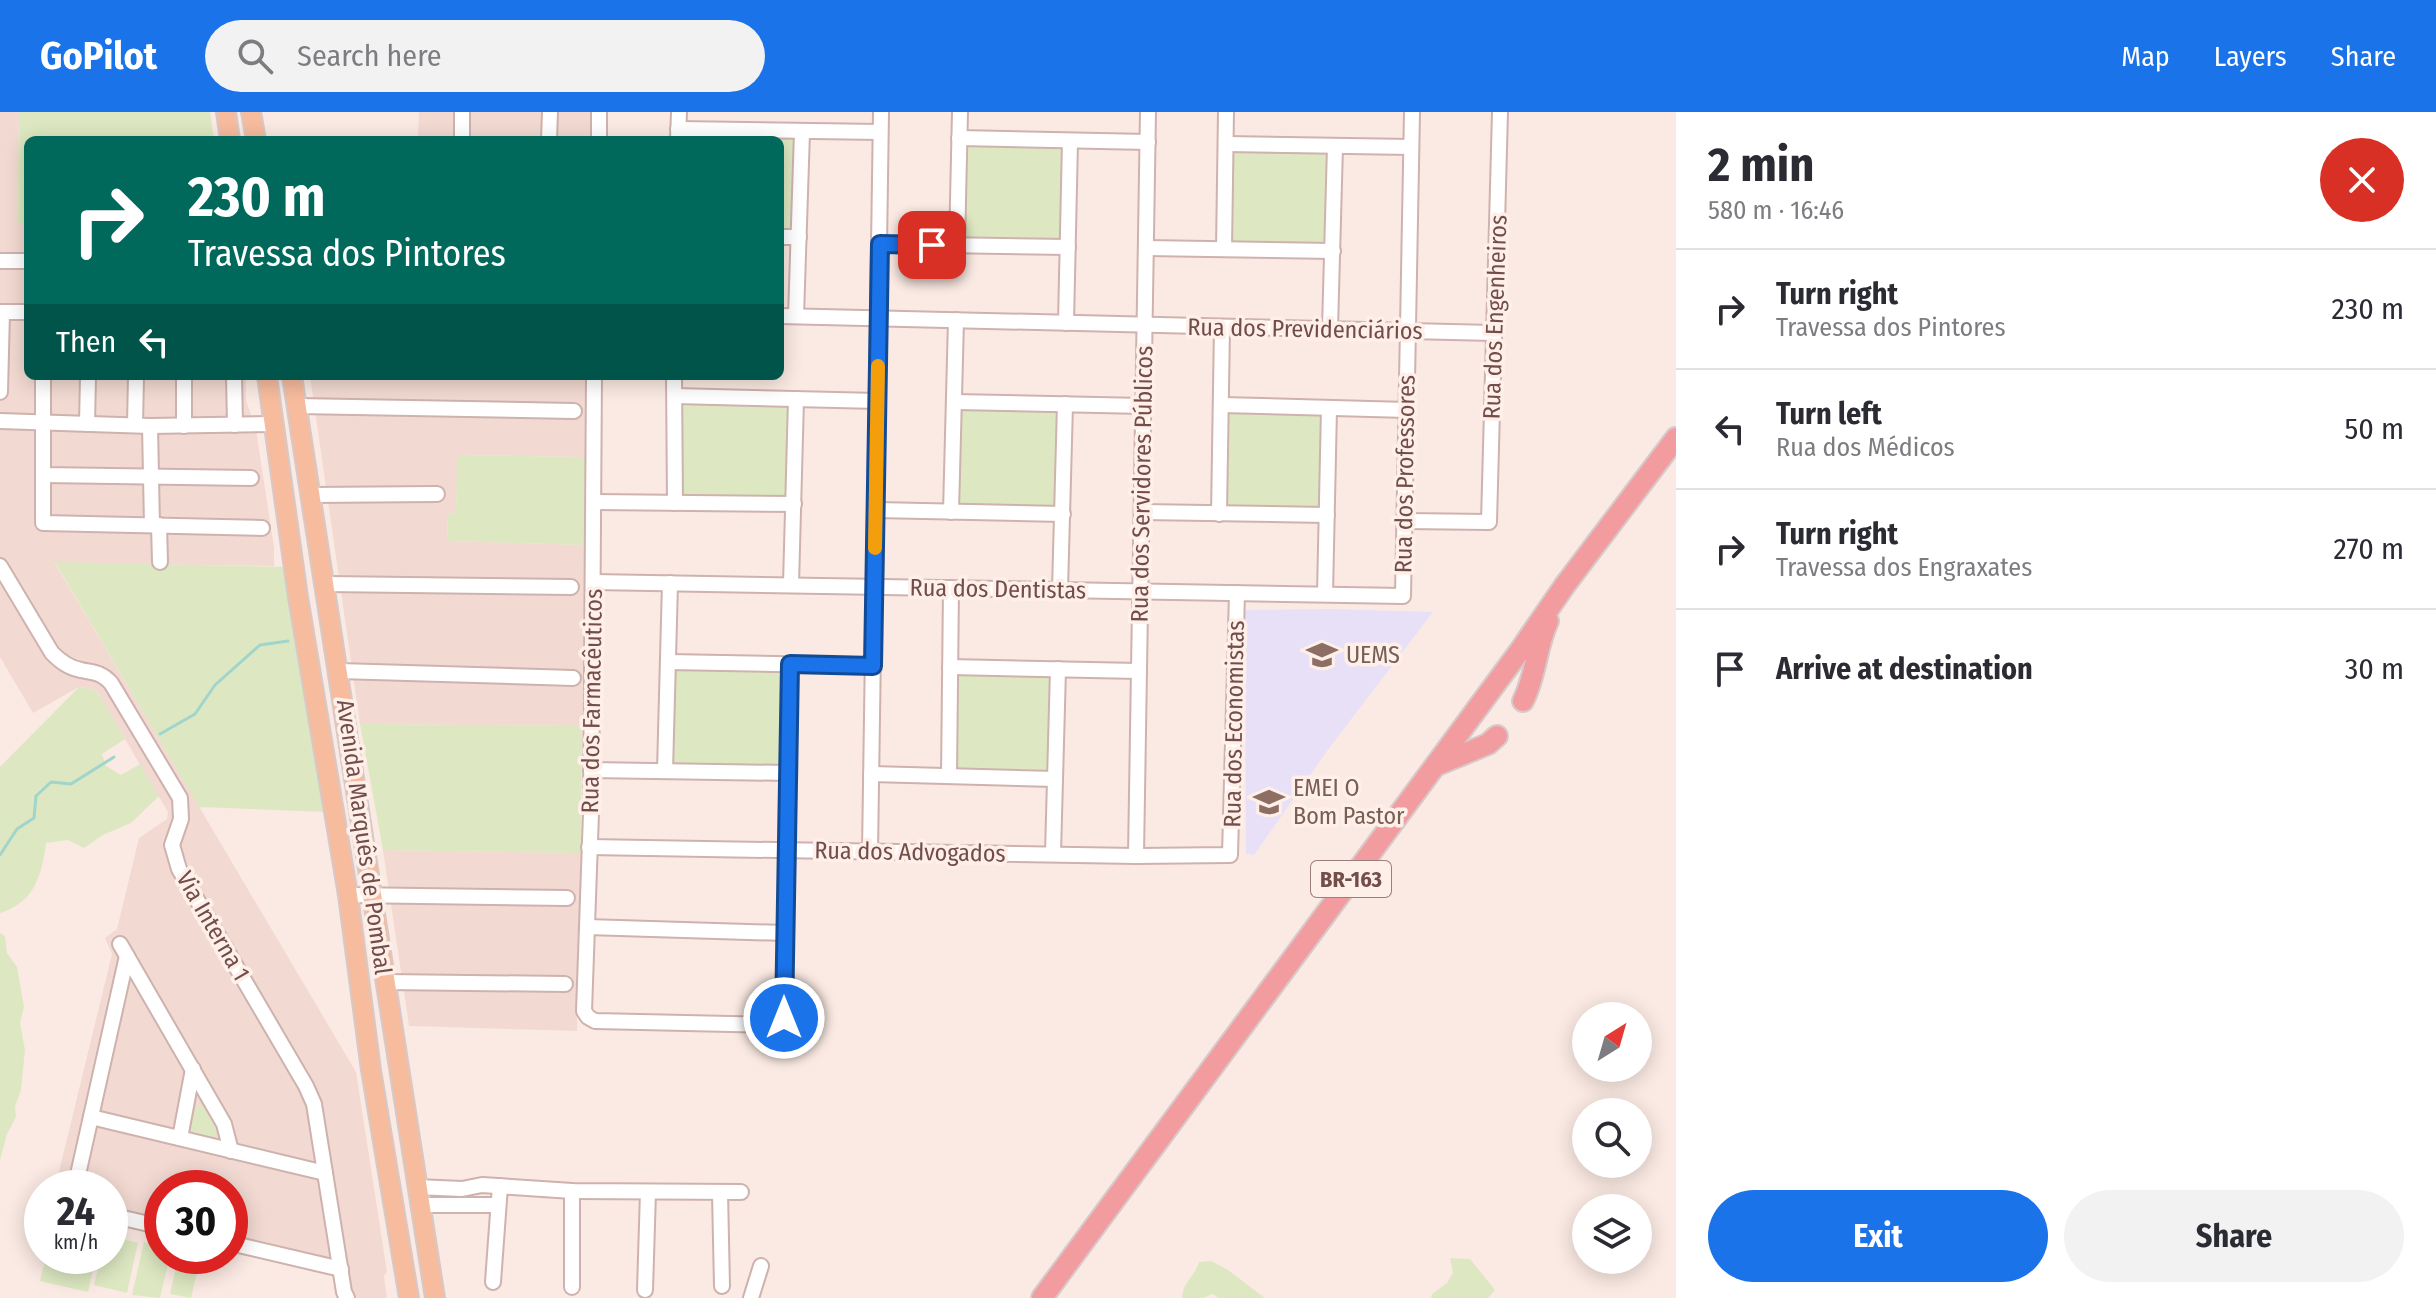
<!DOCTYPE html>
<html lang="en">
<head>
<meta charset="utf-8">
<style>
  body { margin:0; font-family:"Fira Sans Condensed",sans-serif; background:#f2f2f3; color:#2b2b33; height:100vh; display:flex; flex-direction:column; font-size:30px; white-space:nowrap }
  * { box-sizing:border-box; margin:0 }
  p { font-size:26px; color:#7c7c81 }
  .icon { flex:none; width:44px; height:44px; fill:none; stroke:currentColor; stroke-width:2; stroke-linecap:round; stroke-linejoin:round }
  .map { position:relative; flex:1; overflow:hidden }
  .details { display:flex; flex-direction:column; background:#fff; width:760px }
  .details>* { flex:none }
  .banner { position:absolute; left:24px; top:24px; width:760px; height:244px; border-radius:12px; box-shadow:0 4px 20px #0003; background:#00695c; color:#fff; overflow:hidden }
  .needle { width:52px; rotate:37deg }
  .fabs { position:absolute; left:1572px; top:890px; display:grid; gap:16px }
  .fabs a { display:grid; place-items:center; width:80px; height:80px; border-radius:50%; background:#fff; box-shadow:0 4px 20px #0003; font-size:40px }
  .speed { position:absolute; left:24px; top:1058px; display:flex; gap:16px; font-size:40px; font-weight:700; text-align:center }
  .speed>* { display:grid; place-content:center; width:104px; height:104px; border-radius:50%; background:#fff; box-shadow:0 4px 20px #0003; line-height:1 }
  .speed small { font-size:20px; font-weight:400 }
  .speed .limit { border:12px solid #d22; background:#fff; color:#111 }
  .pin { position:absolute; display:grid; place-items:center; width:68px; height:68px; color:#fff; margin:-34px; border-radius:16px; box-shadow:0 4px 12px #0006 }
  .me { position:absolute; width:88px; margin:-44px; rotate:0deg; stroke-linejoin:round; filter:drop-shadow(0 0 6px #0008) }
  .turn { display:flex; align-items:center; gap:28px; height:168px; padding:0 32px; font-size:36px }
  .turn .icon { width:104px; height:104px; stroke-width:2.5 }
  .turn b { display:block; font-size:56px; line-height:68px }
  .then { display:flex; align-items:center; height:76px; padding:0 32px; background:#0003; gap:16px; font-size:30px }
  .round { display:grid; place-items:center; flex:none; width:84px; height:84px; border-radius:42px; background:#f2f2f3 }
  .head { display:flex; align-items:center; justify-content:space-between; height:136px; padding:0 32px }
  h1 { font-size:48px; font-weight:700; line-height:60px }
  .action { display:flex; gap:16px; margin-top:auto; padding:16px 32px }
  .action a { flex:1; height:92px; border-radius:48px; background:#1a73e8; color:#fff; font-size:32px; font-weight:700; line-height:92px; text-align:center }
  .action a+a { background:#f2f2f3; color:#2b2b33 }
  ul { padding:0; list-style:none }
  li { display:flex; align-items:center; gap:24px; height:120px; padding:0 32px; border-top:2px solid #e1e1e2 }
  li div { flex:1 }
  li b { display:block; font-size:30px }
  li em { font-style:normal }
  header { display:flex; align-items:center; gap:48px; box-sizing:border-box; height:112px; padding:0 40px; background:#1a73e8; color:#fff }
  header strong { font-size:38px }
  nav { display:flex; gap:44px; margin-inline-start:auto; font-size:28px }
  .search { width:560px; height:72px; background:#f2f2f3; display:flex; align-items:center; gap:20px; box-sizing:border-box; padding:0 28px; border-radius:44px; color:#7c7c81; font-size:30px }
  main { display:flex; flex:1; min-height:0 }
  .map>svg:first-child { display:block }
</style>
</head>
<body>
<header>
<strong>GoPilot</strong>
<div class="search"><svg class="icon" aria-label="search" viewBox="0 0 24 24"><circle cx="10" cy="10" r="6"/><path d="M15 15l6 6"/></svg>Search here</div>
<nav><a>Map</a><a>Layers</a><a>Share</a></nav>
</header>
<main>
<div class="map">
<svg width="1676" height="1186" viewBox="0 0 1676 1186">
  <rect width="100%" height="100%" fill="#fbeae3"/>
  <g fill="#f2dad2">
    <polygon points="0,0 19,0 17,111 28,112 28,264 246,264 246,288 256,318 274,435 274,454 55,451 356,960 387,1160 384,1164 387,1186 347,1186 341,1156 230,1131 230,1076 162,1076 162,1116 110,1104 110,1076 55,1076 112,842 105,826 117,817 139,726 167,707 168,700 96,578 79,575 33,601 0,545"/>
    <polygon points="419,0 593,0 593,28 418,28"/>
    <polygon points="310,264 589,264 587,345 458,343 456,401 448,402 447,429 585,433 582,614 360,612"/>
    <polygon points="383,738 581,741 577,919 409,914"/>
  </g>
  <polygon fill="#e8e0f7" points="1332,497 1433,500 1327,639 1254,743 1246,742 1245,498"/>
  <g fill="#dde8c2">
    <polygon points="19,0 210,0 214,28 28,28 28,112 17,112"/>
    <polygon points="738,24 795,25 792,120 780,120 780,28 738,28"/>
    <polygon points="966,33 1063,35 1061,128 964,127"/>
    <polygon points="1231,37 1330,39 1327,133 1229,132"/>
    <polygon points="679,291 788,294 787,386 679,385"/>
    <polygon points="960,295 1059,297 1058,397 957,395"/>
    <polygon points="1229,301 1321,303 1319,395 1227,394"/>
    <polygon points="457,343 587,345 585,433 447,429 448,402 456,401"/>
    <polygon points="55,450 290,455 327,700 199,695"/>
    <polygon points="674,556 784,558 782,655 672,654"/>
    <polygon points="955,560 1053,562 1050,661 954,659"/>
    <path d="M79,575L96,578L125,627L102,642L106,654L121,663L140,652L159,684L131,711L103,723L84,736L68,728L46,731C42,763 34,791 0,801V655Z"/>
    <polygon points="360,612 582,614 581,741 383,738"/>
    <polygon points="0,821 5,824 7,841 17,855 24,895 20,911 25,938 21,978 15,994 16,1005 7,1022 0,1048"/>
    <path d="M201,993C210,997 220,1012 218,1022L210,1028L190,1022L188,1019L191,998Z"/>
    <polygon points="110,1124 138,1131 127,1181 94,1173 101,1144 110,1144"/>
    <polygon points="144,1130 162,1135 162,1144 170,1144 160,1186 132,1183"/>
    <polygon points="46,1144 96,1144 88,1180 40,1169"/>
    <polygon points="1450,1146 1470,1147 1495,1178 1488,1186 1431,1186 1432,1182 1447,1171 1453,1161"/>
    <polygon points="178,1147 199,1152 191,1186 170,1182"/>
    <path d="M1211,1149L1228,1158L1265,1186H1218L1213,1182L1203,1186H1182C1184,1167 1193,1168 1199,1150Z"/>
  </g>
  <g fill="none" stroke-linecap="round" stroke-linejoin="round">
    <g stroke="#9fd5cd" stroke-width="3">
      <polyline points="160,622 195,602 215,573 260,533 288,529"/>
      <polyline points="0,743 17,717 34,706 36,684 51,670 71,672 114,645"/>
    </g>
    <defs>
      <g id="minor">
        <polyline points="678,17 880,20"/>
        <polyline points="959,26 1148,30"/>
        <polyline points="462,28 462,0"/>
        <polyline points="549,28 550,0"/>
        <polyline points="599,28 599,0"/>
        <polyline points="678,28 679,0"/>
        <polyline points="1226,32 1411,35"/>
        <polyline points="780,125 799,125"/>
        <polyline points="880,132 1068,135"/>
        <polyline points="957,133 960,0"/>
        <polyline points="1146,136 1333,139"/>
        <polyline points="1224,137 1226,0"/>
        <polyline points="0,149 28,149"/>
        <polyline points="0,200 28,200"/>
        <polyline points="780,204 1494,221"/>
        <polyline points="796,204 802,20"/>
        <polyline points="1066,211 1070,29"/>
        <polyline points="1330,217 1335,34"/>
        <polyline points="43,264 43,363 251,366"/>
        <polyline points="234,264 235,313"/>
        <polyline points="594,264 591,701 584,899 588,905 595,909 776,913 781,911 784,906 790,552"/>
        <polyline points="674,264 675,391"/>
        <polyline points="0,280 2,200"/>
        <polyline points="675,284 878,289"/>
        <polyline points="955,290 1144,294"/>
        <polyline points="1221,293 1407,298"/>
        <polyline points="297,294 574,299"/>
        <polyline points="0,309 150,314 274,312"/>
        <polyline points="87,312 88,264"/>
        <polyline points="135,313 136,264"/>
        <polyline points="150,314 152,413"/>
        <polyline points="184,314 184,264"/>
        <polyline points="43,363 43,411 262,416"/>
        <polyline points="311,383 437,382"/>
        <polyline points="594,390 794,392"/>
        <polyline points="876,398 1063,402"/>
        <polyline points="951,400 956,208"/>
        <polyline points="1142,400 1327,403"/>
        <polyline points="1219,402 1222,215"/>
        <polyline points="1405,409 1489,410 1500,0"/>
        <polyline points="159,413 160,450"/>
        <path d="M0,454L52,541C61,550 69,556 81,558C94,561 101,560 111,571L180,686L181,707L172,733L179,757L306,974L314,992L344,1180L347,1186"/>
        <polyline points="593,470 1403,484 1412,0"/>
        <polyline points="326,472 571,475"/>
        <polyline points="791,473 796,287"/>
        <polyline points="1060,478 1065,292"/>
        <polyline points="1325,482 1329,296"/>
        <polyline points="668,550 873,554"/>
        <polyline points="950,555 1139,559"/>
        <polyline points="339,559 573,566"/>
        <polyline points="591,658 788,661"/>
        <polyline points="665,659 670,471"/>
        <polyline points="871,662 1055,667"/>
        <polyline points="949,664 951,476"/>
        <polyline points="589,735 1136,744 1230,743 1237,481"/>
        <polyline points="870,740 881,0"/>
        <polyline points="1053,742 1058,557"/>
        <polyline points="1136,744 1148,0"/>
        <polyline points="348,783 567,786"/>
        <polyline points="587,815 784,821"/>
        <polyline points="120,832 224,1012 231,1039"/>
        <polyline points="385,870 565,872"/>
        <polyline points="91,1005 325,1061"/>
        <polyline points="180,1026 193,957"/>
        <polyline points="417,1075 462,1077 482,1073 572,1079 741,1080"/>
        <polyline points="75,1076 127,844"/>
        <polyline points="720,1081 722,1174"/>
        <polyline points="420,1093 498,1093"/>
        <polyline points="110,1103 162,1115"/>
        <polyline points="230,1131 341,1157"/>
        <polyline points="493,1170 500,1074"/>
        <polyline points="572,1175 572,1079"/>
        <polyline points="645,1178 648,1080"/>
        <polyline points="751,1186 761,1154"/>
      </g>
      <g id="major">
        <polyline points="226,0 230,28"/>
        <polyline points="251,0 256,28"/>
        <polyline points="267,264 298,485 348,783 371,958 409,1186"/>
        <path d="M292,264C340,571 386,879 435,1186"/>
      </g>
      <g id="highway">
        <path d="M1523,589C1536,564 1536,535 1548,509"/>
        <polyline points="1437,653 1488,632 1497,624"/>
        <polyline points="1042,1186 1519,540 1565,473 1676,326"/>
      </g>
    </defs>
    <use href="#minor" stroke="#ceb2ad" stroke-width="18"/>
    <use href="#major" stroke="#d5cac9" stroke-width="22"/>
    <use href="#highway" stroke="#d5cac9" stroke-width="24"/>
    <use href="#minor" stroke="#fff" stroke-width="14"/>
    <use href="#major" stroke="#f7bb9e" stroke-width="18"/>
    <use href="#highway" stroke="#f39ca0" stroke-width="20"/>
  </g>
  <g fill="none" stroke-linecap="round" stroke-linejoin="round">
    <defs>
      <polyline id="route" points="784,906 790,552 873,554 880,132 932,133"/>
    </defs>
    <use href="#route" stroke="#114b97" stroke-width="20"/>
    <use href="#route" stroke="#1a73e8" stroke-width="14"/>
    <polyline stroke="#f59e0b" stroke-width="14" points="875,436 878,254"/>
  </g>
  <defs>
    <symbol id="university-bare" viewBox="-9 -9 18 18"><path d="M0-5L7-2L0 1L-7-2ZM-4 1L0 2.5L4 1V4Q0 6-4 4Z" fill="#8d6e63" stroke="#feefe9" stroke-width="2.5" paint-order="stroke"/></symbol>
    <symbol id="school-bare" viewBox="-9 -9 18 18"><path d="M0-5L7-2L0 1L-7-2ZM-4 1L0 2.5L4 1V4Q0 6-4 4Z" fill="#8d6e63" stroke="#feefe9" stroke-width="2.5" paint-order="stroke"/></symbol>
  </defs>
  <g fill-rule="evenodd">
    <use href="#university-bare" x="1300" y="521" width="44" height="44"/>
    <use href="#school-bare" x="1247" y="668" width="44" height="44"/>
  </g>
  <g text-anchor="middle" dominant-baseline="central" stroke-width="7" stroke-linejoin="round" paint-order="stroke">
    <rect fill="#feefe9" stroke="#9c7e7a" stroke-width="2" x="1311" y="749" width="80" height="36" rx="6"/>
    <g font-size="22" font-weight="bold" fill="#724d4a">
      <text x="1351" y="767">BR-163</text>
    </g>
    <g font-size="24" fill="#724d4a" stroke="#feefe9">
      <text transform="translate(1495 205) rotate(-88)">Rua dos Engenheiros</text>
      <text transform="translate(1305 217) rotate(1)">Rua dos Previdenciários</text>
      <text transform="translate(1405 362) rotate(-89)">Rua dos Professores</text>
      <text transform="translate(1142 372) rotate(-89)">Rua dos Servidores Públicos</text>
      <text transform="translate(998 477) rotate(1)">Rua dos Dentistas</text>
      <text transform="translate(592 589) rotate(-89)">Rua dos Farmacêuticos</text>
      <text transform="translate(1234 612) rotate(-89)">Rua dos Economistas</text>
      <text transform="translate(364 725) rotate(82)">Avenida Marquês de Pombal</text>
      <text transform="translate(910 740) rotate(1)">Rua dos Advogados</text>
      <text transform="translate(213 814) rotate(60)">Via Interna 1</text>
    </g>
    <g font-size="24" fill="#785e54" stroke="#feefe9" text-anchor="start">
      <text x="1346" y="543">UEMS</text>
      <text x="1293" y="676">EMEI O<tspan x="1293" dy="28">Bom Pastor</tspan></text>
    </g>
  </g>
</svg>
<div class="fabs">
<a><svg class="needle" viewBox="-14 -14 28 28"><path d="M0-13l5 13h-10z" fill="#e53935"/><path d="M0 13l5-13h-10z" fill="#7c7c81"/></svg></a>
<a><svg class="icon" aria-label="search" viewBox="0 0 24 24"><circle cx="10" cy="10" r="6"/><path d="M15 15l6 6"/></svg></a>
<a><svg class="icon" aria-label="layers" viewBox="0 0 24 24"><path d="M12 4l9 5-9 5-9-5zM3 14l9 5 9-5"/></svg></a>
</div>
<div class="speed"><div>24<small>km/h</small></div><div class="limit">30</div></div>
<div class="pin" style="left:932px;top:133px;background:#d93025"><svg class="icon" aria-label="arrive" viewBox="0 0 24 24"><path d="M6 21V4h12l-3 4 3 4H6"/></svg></div>
<svg class="me" style="left:784px;top:906px" viewBox="-20 -20 40 40"><circle r="17" fill="#1a73e8" stroke="#fff" stroke-width="3"/><path d="M0-11L8 9 0 5-8 9z" fill="#fff"/></svg>
<div class="banner">
<div class="turn"><svg class="icon" aria-label="right" viewBox="0 0 24 24"><path d="M7 20v-9h11M14 6l5 5-5 5"/></svg><div><b>230 m</b>Travessa dos Pintores</div></div>
<div class="then">Then<svg class="icon" aria-label="left" viewBox="0 0 24 24"><path d="M17 20v-9H6M10 6l-5 5 5 5"/></svg></div>
</div>
</div>
<section class="details">
<div class="head"><div><h1>2 min</h1><p>580 m · 16:46</p></div><a class="round" style="background:#d93025;color:#fff"><svg class="icon" aria-label="close" viewBox="0 0 24 24"><path d="M6 6l12 12M18 6L6 18"/></svg></a></div>
<ul>
<li><svg class="icon" aria-label="right" viewBox="0 0 24 24"><path d="M7 20v-9h11M14 6l5 5-5 5"/></svg><div><b>Turn right</b><p>Travessa dos Pintores</p></div><em>230 m</em></li>
<li><svg class="icon" aria-label="left" viewBox="0 0 24 24"><path d="M17 20v-9H6M10 6l-5 5 5 5"/></svg><div><b>Turn left</b><p>Rua dos Médicos</p></div><em>50 m</em></li>
<li><svg class="icon" aria-label="right" viewBox="0 0 24 24"><path d="M7 20v-9h11M14 6l5 5-5 5"/></svg><div><b>Turn right</b><p>Travessa dos Engraxates</p></div><em>270 m</em></li>
<li><svg class="icon" aria-label="arrive" viewBox="0 0 24 24"><path d="M6 21V4h12l-3 4 3 4H6"/></svg><div><b>Arrive at destination</b></div><em>30 m</em></li>
</ul>
<div class="action"><a>Exit</a><a>Share</a></div>
</section>
</main>
</body>
</html>
